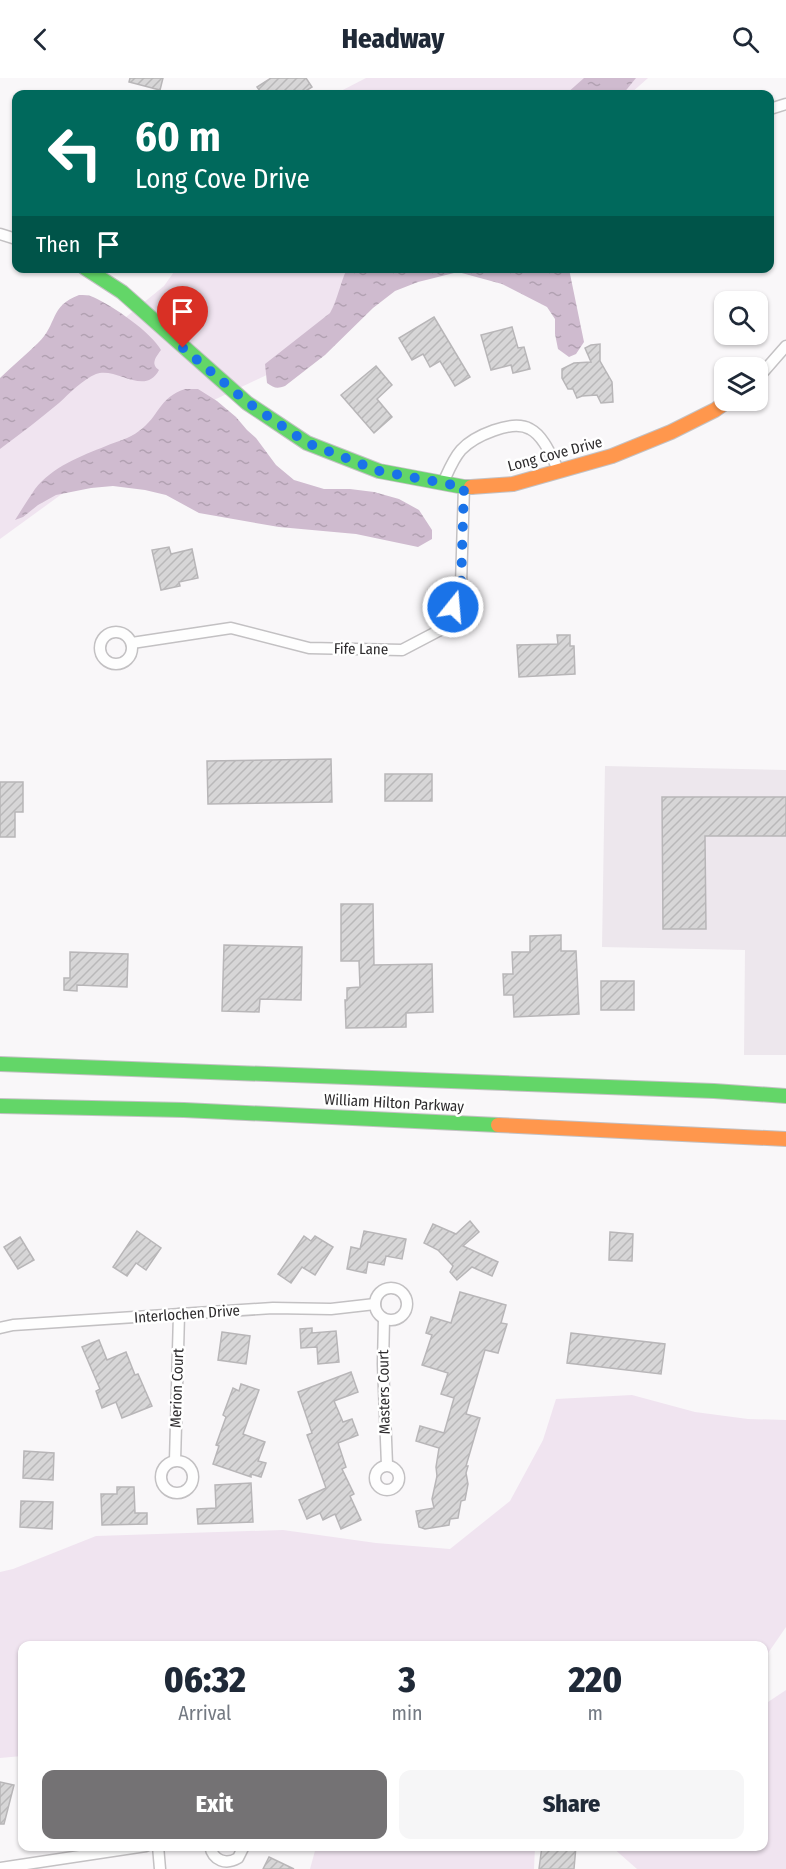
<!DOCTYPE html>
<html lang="en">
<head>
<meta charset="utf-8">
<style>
  body { margin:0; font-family:"Fira Sans Condensed",sans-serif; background:#f6f6f7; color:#1f2937; height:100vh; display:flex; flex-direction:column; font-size:22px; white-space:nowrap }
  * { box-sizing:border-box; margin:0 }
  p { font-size:20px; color:#747a83 }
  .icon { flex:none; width:33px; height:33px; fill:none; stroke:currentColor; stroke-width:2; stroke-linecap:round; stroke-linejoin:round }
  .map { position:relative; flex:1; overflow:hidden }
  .side { position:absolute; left:18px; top:1563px; width:750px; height:210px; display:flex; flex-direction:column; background:#fff; border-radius:12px; box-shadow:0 2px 4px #0004 }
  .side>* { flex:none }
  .guide { position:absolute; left:12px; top:12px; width:762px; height:183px; border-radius:12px; box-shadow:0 2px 4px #0004; background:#00695c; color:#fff; overflow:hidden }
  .tools { position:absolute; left:714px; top:213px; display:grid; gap:12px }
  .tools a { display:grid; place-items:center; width:54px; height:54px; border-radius:12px; background:#fff; box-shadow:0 2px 4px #0004; font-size:30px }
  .pin { position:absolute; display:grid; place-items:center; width:51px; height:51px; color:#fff; margin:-62px -26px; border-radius:50% 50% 50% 0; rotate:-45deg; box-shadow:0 0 6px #0007 }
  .pin .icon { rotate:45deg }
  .me { position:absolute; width:66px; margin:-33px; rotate:17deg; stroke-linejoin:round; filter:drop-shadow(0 0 4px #0008) }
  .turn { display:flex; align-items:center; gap:21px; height:126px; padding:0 24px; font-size:27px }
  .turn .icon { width:78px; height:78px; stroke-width:2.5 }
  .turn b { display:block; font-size:42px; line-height:51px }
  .then { display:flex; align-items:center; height:57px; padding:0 24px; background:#0003; gap:12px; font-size:22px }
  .eta { display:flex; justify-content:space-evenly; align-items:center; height:102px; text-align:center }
  .eta b { font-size:36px; font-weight:800; line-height:42px }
  .cta { display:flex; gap:12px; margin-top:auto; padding:12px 24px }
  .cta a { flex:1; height:69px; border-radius:12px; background:#747274; color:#fff; font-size:24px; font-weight:800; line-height:69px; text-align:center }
  .cta a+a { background:#f6f6f7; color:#1f2937 }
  header { display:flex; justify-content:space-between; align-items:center; height:78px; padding:0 24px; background:#fff; font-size:27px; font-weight:800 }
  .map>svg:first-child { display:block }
</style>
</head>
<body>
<header><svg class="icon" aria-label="back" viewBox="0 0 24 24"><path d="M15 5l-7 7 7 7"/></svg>Headway<svg class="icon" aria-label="search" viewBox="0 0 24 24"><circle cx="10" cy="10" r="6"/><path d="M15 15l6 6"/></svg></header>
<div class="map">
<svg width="786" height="1791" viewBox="0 0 786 1791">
  <defs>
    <pattern id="water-ripples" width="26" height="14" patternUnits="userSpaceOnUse" patternTransform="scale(1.5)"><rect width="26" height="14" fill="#cfbbcf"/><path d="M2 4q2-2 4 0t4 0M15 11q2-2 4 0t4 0" fill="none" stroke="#b2a1b2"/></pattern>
    <pattern id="building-hatch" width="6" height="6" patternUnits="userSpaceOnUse" patternTransform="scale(1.5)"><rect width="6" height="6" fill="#d7d6d7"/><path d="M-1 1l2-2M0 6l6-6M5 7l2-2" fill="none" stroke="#b9b8b9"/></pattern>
  </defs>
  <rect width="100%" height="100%" fill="#f9f7f9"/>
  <polygon fill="#ede7ed" points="605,688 786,692 786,977 744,977 745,872 602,869"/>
  <g fill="#f0e4f0">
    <polygon points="366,0 648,0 630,16 335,16"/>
    <polygon points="176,191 410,191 292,285 193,332 99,389 0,461 0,330 50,301 164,208"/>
    <polygon points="632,1317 695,1334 748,1341 786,1342 786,1549 764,1581 764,1568 22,1568 22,1678 0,1680 0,1494 13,1491 96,1458 283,1452 376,1465 450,1471 510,1423 543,1362 556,1321"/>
    <polygon points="786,1612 786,1791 637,1791 612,1769 764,1768 764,1625 765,1626"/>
    <polygon points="316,1769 316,1768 535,1769 534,1791 310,1791"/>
  </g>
  <g fill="url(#water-ripples)">
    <polygon points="584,0 636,0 623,16 566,16"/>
    <path d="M347,191H569L584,264L576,276L569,279L558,271L555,256V241L547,229L502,206L458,194L418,204L395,213L373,230L325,277L285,308C277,311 274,310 267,305L265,286L330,235C338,221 340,205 347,191Z"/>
    <path d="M79,217C84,217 89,217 93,219C112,227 152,255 161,272C156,279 150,286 159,292C145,319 116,288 96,296C82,302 70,315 59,325C40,341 20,356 0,371V300C12,288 26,277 38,265C58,246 49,228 79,217Z"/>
    <path d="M185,311H198L217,323L236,339L247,352L256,360L276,387L294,402L324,411H350L374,414L399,421L419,432L432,452V461L418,469L356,456L279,449L199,435L166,417L145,412L113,408L91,410L56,417L38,427L23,439L15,442C22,431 28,421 35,411C52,389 81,378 106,368C117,363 129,361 139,353C160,338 158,320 185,311Z"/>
  </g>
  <g fill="url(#building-hatch)" stroke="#b8b6b8" stroke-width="1.5">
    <polygon points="130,0 163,0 160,12 129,4"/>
    <polygon points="271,0 306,0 312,9 301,16 262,16 257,9"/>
    <polygon points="434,239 470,299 455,308 440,283 430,289 423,276 412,282 399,260"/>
    <polygon points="512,249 518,270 524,269 530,291 513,295 511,287 491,292 481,257"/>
    <polygon points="600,266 600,283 612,304 613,324 601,325 597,317 582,318 577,320 573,311 568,311 562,300 562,291 574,285 591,284 585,270 591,267"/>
    <polygon points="376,288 392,307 377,321 392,339 374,355 341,317"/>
    <polygon points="169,469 171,476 192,471 198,500 179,504 180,508 161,512 152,472"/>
    <polygon points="557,557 570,557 570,568 574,568 575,596 519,599 517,567 558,566"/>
    <polygon points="331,681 332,724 208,726 207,683"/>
    <rect x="385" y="696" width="47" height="27"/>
    <polygon points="0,704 23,704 23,734 15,734 15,759 0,759"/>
    <polygon points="662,719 786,719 786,758 705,758 706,851 663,851"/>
    <polygon points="341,826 373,826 374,887 432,886 433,934 406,935 406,949 346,950 345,922 347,922 347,910 360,909 359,883 341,883"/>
    <polygon points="561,857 561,873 576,873 579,936 514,939 513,917 504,917 503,896 513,896 512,874 530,874 530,858"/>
    <polygon points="224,867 302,869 301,922 260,921 259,934 222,933"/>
    <polygon points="70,874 128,876 127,909 77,907 77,913 64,912 64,900 70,900"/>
    <rect x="601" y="903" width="33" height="29"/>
    <polygon points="470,1143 479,1154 463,1168 498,1184 492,1198 472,1189 457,1202 450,1194 453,1188 438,1172 424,1165 433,1146 456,1156"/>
    <polygon points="137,1153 161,1170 146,1192 136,1185 127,1198 113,1189"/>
    <polygon points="364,1153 406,1161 402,1181 386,1178 384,1187 368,1184 366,1195 347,1191 351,1169 360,1171"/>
    <polygon points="610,1154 633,1156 632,1183 609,1182"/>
    <polygon points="304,1158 311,1163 315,1158 333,1169 315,1197 302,1189 291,1205 278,1196"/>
    <polygon points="20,1159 34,1182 18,1191 4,1169"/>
    <polygon points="460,1214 506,1227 501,1245 507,1246 498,1275 485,1272 466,1336 480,1340 466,1388 468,1388 466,1395 468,1406 465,1422 461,1423 458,1440 450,1441 449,1447 425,1451 419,1449 416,1433 434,1430 432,1421 437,1398 436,1389 439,1370 416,1363 420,1348 444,1355 454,1320 441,1316 448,1295 422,1287 432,1257 426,1255 431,1239 451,1245"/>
    <polygon points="312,1250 312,1255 336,1253 339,1284 318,1286 317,1269 301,1270 300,1251"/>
    <polygon points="222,1254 250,1258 246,1286 218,1282"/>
    <polygon points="571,1255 665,1266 661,1296 567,1285"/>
    <polygon points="99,1262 107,1282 126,1274 135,1297 138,1296 152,1328 122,1340 116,1324 102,1330 96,1313 100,1311 82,1269"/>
    <polygon points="351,1294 358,1314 334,1323 343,1344 352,1341 358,1357 338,1365 346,1389 342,1391 354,1416 350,1418 361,1442 341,1451 335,1436 323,1442 320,1435 307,1441 299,1422 326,1410 307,1357 312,1355 298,1314"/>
    <polygon points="241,1306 259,1312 243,1356 265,1364 258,1383 266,1385 261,1399 251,1396 251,1399 213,1386 219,1368 216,1367 226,1339 223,1337 233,1310 239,1313"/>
    <polygon points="24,1373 54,1375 53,1402 23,1400"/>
    <polygon points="251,1405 253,1444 198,1446 197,1431 216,1430 215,1407"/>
    <polygon points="117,1409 134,1409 135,1435 147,1435 147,1446 102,1447 101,1416 117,1416"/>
    <polygon points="21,1423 53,1424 52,1451 20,1449"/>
    <polygon points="0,1704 14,1707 4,1746 0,1746"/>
    <polygon points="542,1768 576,1768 574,1791 539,1791"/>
    <polygon points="269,1779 294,1791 263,1791"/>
  </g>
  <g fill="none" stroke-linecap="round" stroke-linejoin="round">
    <defs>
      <g id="street">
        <polyline points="770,31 786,26"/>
        <polyline points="0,156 16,161"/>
        <polyline points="758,300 786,268"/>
        <path d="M443,405C448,394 453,381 461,372C474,358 512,341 530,351C544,358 552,380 559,393"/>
        <circle cx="116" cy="570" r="16"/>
        <polyline points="132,565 231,550 309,570 402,572 444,550 461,507 464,409"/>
        <circle cx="391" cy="1226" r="16"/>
        <polyline points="384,1241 383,1286 387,1387"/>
        <polyline points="0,1250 13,1247 273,1230 331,1231 375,1226"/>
        <polyline points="175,1383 179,1236"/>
        <circle cx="177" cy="1399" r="16"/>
        <circle cx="387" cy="1400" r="12"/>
        <polyline points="158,1768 160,1791"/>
        <path d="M210,1768C213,1783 226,1787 238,1780L244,1768"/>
        <polyline points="0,1790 146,1768"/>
      </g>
      <g id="fast">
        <polyline points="85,190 122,214 247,325 307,365 379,393 464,409 471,409"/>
        <polyline points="0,986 714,1013 786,1018"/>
        <polyline points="0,1028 184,1032 498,1047"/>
      </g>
      <g id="slow">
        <polyline points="471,409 513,406 612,378 671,354 715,332 729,322"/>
        <polyline points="498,1047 786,1061"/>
      </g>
    </defs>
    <use href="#street" stroke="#c3c1c3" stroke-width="13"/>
    <use href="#fast" stroke="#c3c1c3" stroke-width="16"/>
    <use href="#slow" stroke="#c3c1c3" stroke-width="16"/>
    <use href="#street" stroke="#fefefe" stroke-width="10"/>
    <use href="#fast" stroke="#63d668" stroke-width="14"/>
    <use href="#slow" stroke="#ff974d" stroke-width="14"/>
  </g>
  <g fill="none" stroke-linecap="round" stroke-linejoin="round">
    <polyline stroke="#1a73e8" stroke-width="10" stroke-dasharray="0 18" points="183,270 247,324 307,365 379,393 464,409 461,507 453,529"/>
  </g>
  <g text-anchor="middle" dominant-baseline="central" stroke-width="5" stroke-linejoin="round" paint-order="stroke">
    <g font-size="15" fill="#2d2b2d" stroke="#fff">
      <text transform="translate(555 376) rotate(-15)">Long Cove Drive</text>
      <text transform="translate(361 571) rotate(1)">Fife Lane</text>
      <text transform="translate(394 1025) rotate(3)">William Hilton Parkway</text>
      <text transform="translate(187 1236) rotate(-4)">Interlochen Drive</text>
      <text transform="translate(177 1310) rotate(-88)">Merion Court</text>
      <text transform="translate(384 1314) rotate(-91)">Masters Court</text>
    </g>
  </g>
</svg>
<div class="tools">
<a><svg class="icon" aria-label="search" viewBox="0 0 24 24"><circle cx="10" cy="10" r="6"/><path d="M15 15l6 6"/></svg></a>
<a><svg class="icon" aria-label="layers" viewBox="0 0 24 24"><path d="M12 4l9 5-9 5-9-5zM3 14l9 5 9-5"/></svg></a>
</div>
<div class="pin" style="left:183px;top:270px;background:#d93025"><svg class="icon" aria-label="arrive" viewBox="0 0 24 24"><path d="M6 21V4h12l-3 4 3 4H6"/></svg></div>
<svg class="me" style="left:453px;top:529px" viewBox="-20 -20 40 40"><circle r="17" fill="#1a73e8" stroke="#fff" stroke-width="3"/><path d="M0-11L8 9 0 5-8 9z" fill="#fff"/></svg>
<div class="guide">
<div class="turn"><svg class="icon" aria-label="left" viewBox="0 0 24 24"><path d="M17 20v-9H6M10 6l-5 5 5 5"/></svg><div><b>60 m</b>Long Cove Drive</div></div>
<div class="then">Then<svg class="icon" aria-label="arrive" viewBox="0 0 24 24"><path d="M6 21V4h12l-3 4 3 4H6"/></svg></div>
</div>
<section class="side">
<div class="eta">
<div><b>06:32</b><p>Arrival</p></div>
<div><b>3</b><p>min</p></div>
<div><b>220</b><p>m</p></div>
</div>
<div class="cta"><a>Exit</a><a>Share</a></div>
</section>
</div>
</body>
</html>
